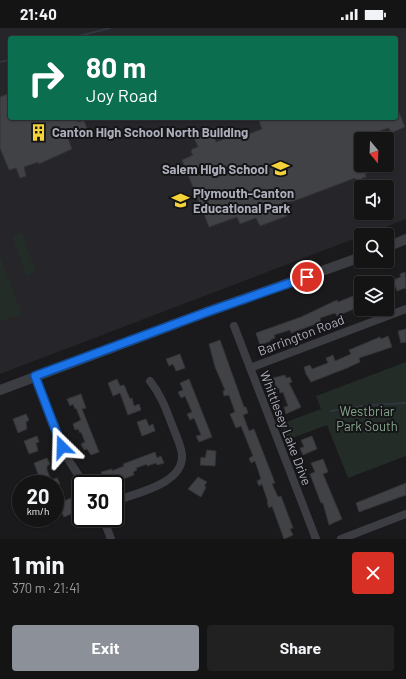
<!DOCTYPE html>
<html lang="en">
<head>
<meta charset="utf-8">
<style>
  body { margin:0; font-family:Barlow,sans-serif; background:#212122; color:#f1f3f6; height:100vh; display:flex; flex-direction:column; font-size:15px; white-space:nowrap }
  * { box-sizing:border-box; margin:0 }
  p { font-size:13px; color:#9d9ea0 }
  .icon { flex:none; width:22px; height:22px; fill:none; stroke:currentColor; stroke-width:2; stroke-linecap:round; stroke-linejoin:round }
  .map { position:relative; height:511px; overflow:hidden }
  .panel { display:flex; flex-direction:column; background:#141415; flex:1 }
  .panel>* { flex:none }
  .hud { position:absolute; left:8px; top:8px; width:390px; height:84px; border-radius:4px; box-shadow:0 1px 3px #0004,0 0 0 1px #333334; background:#0b6e4f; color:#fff; overflow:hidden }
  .needle { width:26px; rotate:161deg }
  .tools { position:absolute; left:354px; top:104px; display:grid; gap:8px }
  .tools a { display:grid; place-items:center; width:40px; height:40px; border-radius:4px; background:#141415; box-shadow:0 1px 3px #0004,0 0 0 1px #333334; font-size:20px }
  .speed { position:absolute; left:12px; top:447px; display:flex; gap:8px; font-size:20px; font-weight:700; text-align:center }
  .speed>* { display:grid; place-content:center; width:52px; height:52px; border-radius:50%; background:#141415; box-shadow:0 1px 3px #0004,0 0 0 1px #333334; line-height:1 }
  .speed small { font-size:10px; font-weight:400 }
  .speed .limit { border:2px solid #111; border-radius:6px; background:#fff; color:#111 }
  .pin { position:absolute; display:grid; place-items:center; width:34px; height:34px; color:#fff; margin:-17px; border:2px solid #fff; border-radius:50%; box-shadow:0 1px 4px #0007 }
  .me { position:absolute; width:44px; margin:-22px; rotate:338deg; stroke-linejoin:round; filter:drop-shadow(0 0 3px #0008) }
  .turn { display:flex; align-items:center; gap:14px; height:84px; padding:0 12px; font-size:18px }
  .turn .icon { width:52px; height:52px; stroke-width:2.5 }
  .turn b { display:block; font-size:28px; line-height:34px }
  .round { display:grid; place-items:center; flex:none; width:42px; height:42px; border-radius:4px; background:#212122 }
  .summary { display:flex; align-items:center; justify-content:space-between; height:68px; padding:0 12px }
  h1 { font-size:24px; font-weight:700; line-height:30px }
  .primary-button { display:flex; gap:8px; margin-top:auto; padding:8px 12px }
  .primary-button a { flex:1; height:46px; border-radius:4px; background:#8c9099; color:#fff; font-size:16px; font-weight:700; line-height:46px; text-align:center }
  .primary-button a+a { background:#212122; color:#f1f3f6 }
  .status { display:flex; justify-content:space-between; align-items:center; height:28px; padding:0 20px; background:#141415; direction:ltr }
  .status svg { height:11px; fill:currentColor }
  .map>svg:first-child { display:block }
</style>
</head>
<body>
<div class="status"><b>21:40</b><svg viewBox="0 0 49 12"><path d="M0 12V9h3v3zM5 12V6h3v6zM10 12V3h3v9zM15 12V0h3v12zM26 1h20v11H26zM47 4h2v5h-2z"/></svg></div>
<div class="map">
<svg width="406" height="511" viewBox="0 0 406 511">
  <rect width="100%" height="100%" fill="#1a1a1c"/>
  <path fill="#262529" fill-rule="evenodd" d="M0,0H406V191L0,346ZM10,10H396V90H10ZM361,111H387V137H361ZM361,159H387V185H361Z"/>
  <g fill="#232c26">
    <polygon points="22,204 36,244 26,248 12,208"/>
    <polygon points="0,228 22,286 0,294"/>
    <polygon points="406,334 406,428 348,450 327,397 287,412 281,396 321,381 316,368"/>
  </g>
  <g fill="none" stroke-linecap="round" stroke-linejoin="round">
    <g stroke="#2f3640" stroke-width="2">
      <polyline points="71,10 110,0"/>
      <polyline points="0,34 10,32"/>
      <polyline points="331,383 372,377 406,375"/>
    </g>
  </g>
  <g fill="#414246" stroke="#343438">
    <polygon points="10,65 10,90 72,90 78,94 84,92 87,101 67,108 72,121 39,136 38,134 24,139 26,148 20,150 16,140 9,142 0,120 0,69"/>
    <polygon points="396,77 405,99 391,105 389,100 376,104 378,111 361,111 361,137 387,138 365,146 366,149 362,150 360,155 357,154 355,150 294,173 282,175 287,188 260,198 256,190 240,196 237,189 209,199 182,132 193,127 191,124 192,121 198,119 193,107 211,101 216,114 234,107 236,111 262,101 258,90 370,90 371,92 375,90 396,90"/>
    <polygon points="405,244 406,261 405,260 397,263 393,252 401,249 400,246"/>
    <polygon points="361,265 361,278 337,288 335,285 320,290 321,294 291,305 290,302 274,307 275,310 270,312 271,313 260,317 256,305 301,289 337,272 338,274"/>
    <polygon points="406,301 406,314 401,315 398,303"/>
    <polygon points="388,308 392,319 359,330 360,334 347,340 311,354 306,346 304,339 310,337 312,341 328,335 326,330 333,327 335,333 351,326 349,322 380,309 381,311"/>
    <polygon points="220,312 244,379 246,379 248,385 243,387 249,403 254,401 275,455 272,456 278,469 281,468 293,500 290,501 293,507 284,511 272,478 269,480 267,474 268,474 262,456 259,458 257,453 261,451 255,433 251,435 249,430 253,428 241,398 236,400 230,386 235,384 229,367 224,368 223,363 225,362 215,339 209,316"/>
    <polygon points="180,326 185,340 176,343 173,336 169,338 166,331"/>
    <polygon points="285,347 286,350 290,349 292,354 289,355 301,379 286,386 284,379 288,378 283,364 280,365 279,360 277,361 273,350"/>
    <polygon points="117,351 120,358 124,357 130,371 132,370 134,378 139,376 141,382 128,387 120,365 113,368 108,355"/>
    <polygon points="189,351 212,409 199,414 196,408 201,407 194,390 190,392 187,386 192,384 185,368 181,370 178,364 183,362 180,355"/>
    <polygon points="81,366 86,380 82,381 99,424 91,427 87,421 84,422 81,416 85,414 81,404 80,405 78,401 75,402 73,396 81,392 76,380 75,381 73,376 70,378 67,371"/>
    <polygon points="26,386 29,392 26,394 27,401 18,405 13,391"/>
    <polygon points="146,391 149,398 153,396 155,403 142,408 137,394"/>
    <polygon points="37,408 39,414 36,415 38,423 29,426 24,413"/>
    <polygon points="312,408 317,421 303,427 300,420 304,419 301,412"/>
    <polygon points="207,422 216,423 215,438 200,437 201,429 205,430"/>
    <polygon points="155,424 157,430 161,428 164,435 157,437 156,435 147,438 147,436 136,440 137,442 133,444 134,447 112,455 113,456 106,456 101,444 112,441 112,443 124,438 123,436"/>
    <polygon points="47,430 50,436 47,438 47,442 51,452 57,450 60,456 42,456 34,435"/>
    <polygon points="323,431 328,444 323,446 342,491 329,497 323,475 321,475 310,446 315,444 311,435"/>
    <polygon points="198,449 207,454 204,458 206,459 201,469 188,461"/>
    <polygon points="406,455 406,467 359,484 356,475"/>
    <polygon points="71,470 74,476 71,478 73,485 64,489 58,476"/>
  </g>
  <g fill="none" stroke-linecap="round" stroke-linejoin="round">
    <g stroke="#3c3c43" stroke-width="8">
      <polyline points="234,298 316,511"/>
      <polyline points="250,340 406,281"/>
      <polyline points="35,349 68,431 84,456"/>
      <path d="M115,473C136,465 183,456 182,428C182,420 177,410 174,402C167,384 162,368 150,353"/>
      <polyline points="103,490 111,511"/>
      <polyline points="341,511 406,486"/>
    </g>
    <g stroke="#3c3c43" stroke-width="10">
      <polyline points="387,219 406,211"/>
      <polyline points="0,362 207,284 361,229"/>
    </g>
  </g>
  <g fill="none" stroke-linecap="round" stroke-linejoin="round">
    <defs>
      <polyline id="route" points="62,419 35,348 207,284 307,249"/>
    </defs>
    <use href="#route" stroke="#114b97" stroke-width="10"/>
    <use href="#route" stroke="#1a73e8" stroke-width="7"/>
  </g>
  <defs>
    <symbol id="building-bare" viewBox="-9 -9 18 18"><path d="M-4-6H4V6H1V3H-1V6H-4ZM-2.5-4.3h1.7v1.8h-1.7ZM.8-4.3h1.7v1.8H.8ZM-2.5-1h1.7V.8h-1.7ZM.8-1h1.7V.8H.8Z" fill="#f4d339" stroke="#151417" stroke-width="2.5" paint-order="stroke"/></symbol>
    <symbol id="school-bare" viewBox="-9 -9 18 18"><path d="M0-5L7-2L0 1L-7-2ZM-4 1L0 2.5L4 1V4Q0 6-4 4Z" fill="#f4d339" stroke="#151417" stroke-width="2.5" paint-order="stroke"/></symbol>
  </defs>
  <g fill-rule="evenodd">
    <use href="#building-bare" x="26" y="92" width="25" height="25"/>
    <use href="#school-bare" x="268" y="128" width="25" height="25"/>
    <use href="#school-bare" x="168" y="160" width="25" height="25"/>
  </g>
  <g text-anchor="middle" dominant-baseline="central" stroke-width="4" stroke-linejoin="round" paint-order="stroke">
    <g font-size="13" font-weight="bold" fill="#acaebb" stroke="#151417" text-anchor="start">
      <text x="52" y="104">Canton High School North Building</text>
      <text x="268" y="141" text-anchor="end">Salem High School</text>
      <text x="193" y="165">Plymouth-Canton<tspan x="193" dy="15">Educational Park</tspan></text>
    </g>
    <g font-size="13" fill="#acaebb" stroke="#151417">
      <text transform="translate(301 307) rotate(-21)">Barrington Road</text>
      <text transform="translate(286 400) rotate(69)">Whittlesey Lake Drive</text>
    </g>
    <g font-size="13" fill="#83a68b" stroke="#151417">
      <text x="367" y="383">Westbriar<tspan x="367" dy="15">Park South</tspan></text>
    </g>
  </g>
</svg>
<div class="tools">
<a><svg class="needle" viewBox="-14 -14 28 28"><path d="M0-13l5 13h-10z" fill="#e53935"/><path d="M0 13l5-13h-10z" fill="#9d9ea0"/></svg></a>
<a><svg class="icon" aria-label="sound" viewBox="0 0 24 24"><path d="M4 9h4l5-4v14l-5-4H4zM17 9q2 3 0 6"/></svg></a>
<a><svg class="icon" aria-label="search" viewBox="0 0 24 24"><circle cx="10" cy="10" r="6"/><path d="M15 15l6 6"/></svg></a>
<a><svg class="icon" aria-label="layers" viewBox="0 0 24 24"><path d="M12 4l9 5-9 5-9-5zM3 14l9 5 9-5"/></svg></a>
</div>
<div class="speed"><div>20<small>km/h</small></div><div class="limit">30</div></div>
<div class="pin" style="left:307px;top:249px;background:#d93025"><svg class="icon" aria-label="arrive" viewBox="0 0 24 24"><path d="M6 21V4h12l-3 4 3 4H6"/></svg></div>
<svg class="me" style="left:62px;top:419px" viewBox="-20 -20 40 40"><path d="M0-17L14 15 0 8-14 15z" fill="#1a73e8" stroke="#fff" stroke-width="4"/></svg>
<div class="hud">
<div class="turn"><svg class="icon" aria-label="right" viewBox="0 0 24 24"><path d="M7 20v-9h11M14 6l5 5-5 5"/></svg><div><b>80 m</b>Joy Road</div></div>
</div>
</div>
<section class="panel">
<div class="summary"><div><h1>1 min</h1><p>370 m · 21:41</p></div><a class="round" style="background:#d93025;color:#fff"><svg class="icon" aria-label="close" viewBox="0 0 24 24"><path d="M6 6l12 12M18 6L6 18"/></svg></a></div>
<div class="primary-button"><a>Exit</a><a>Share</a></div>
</section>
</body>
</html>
